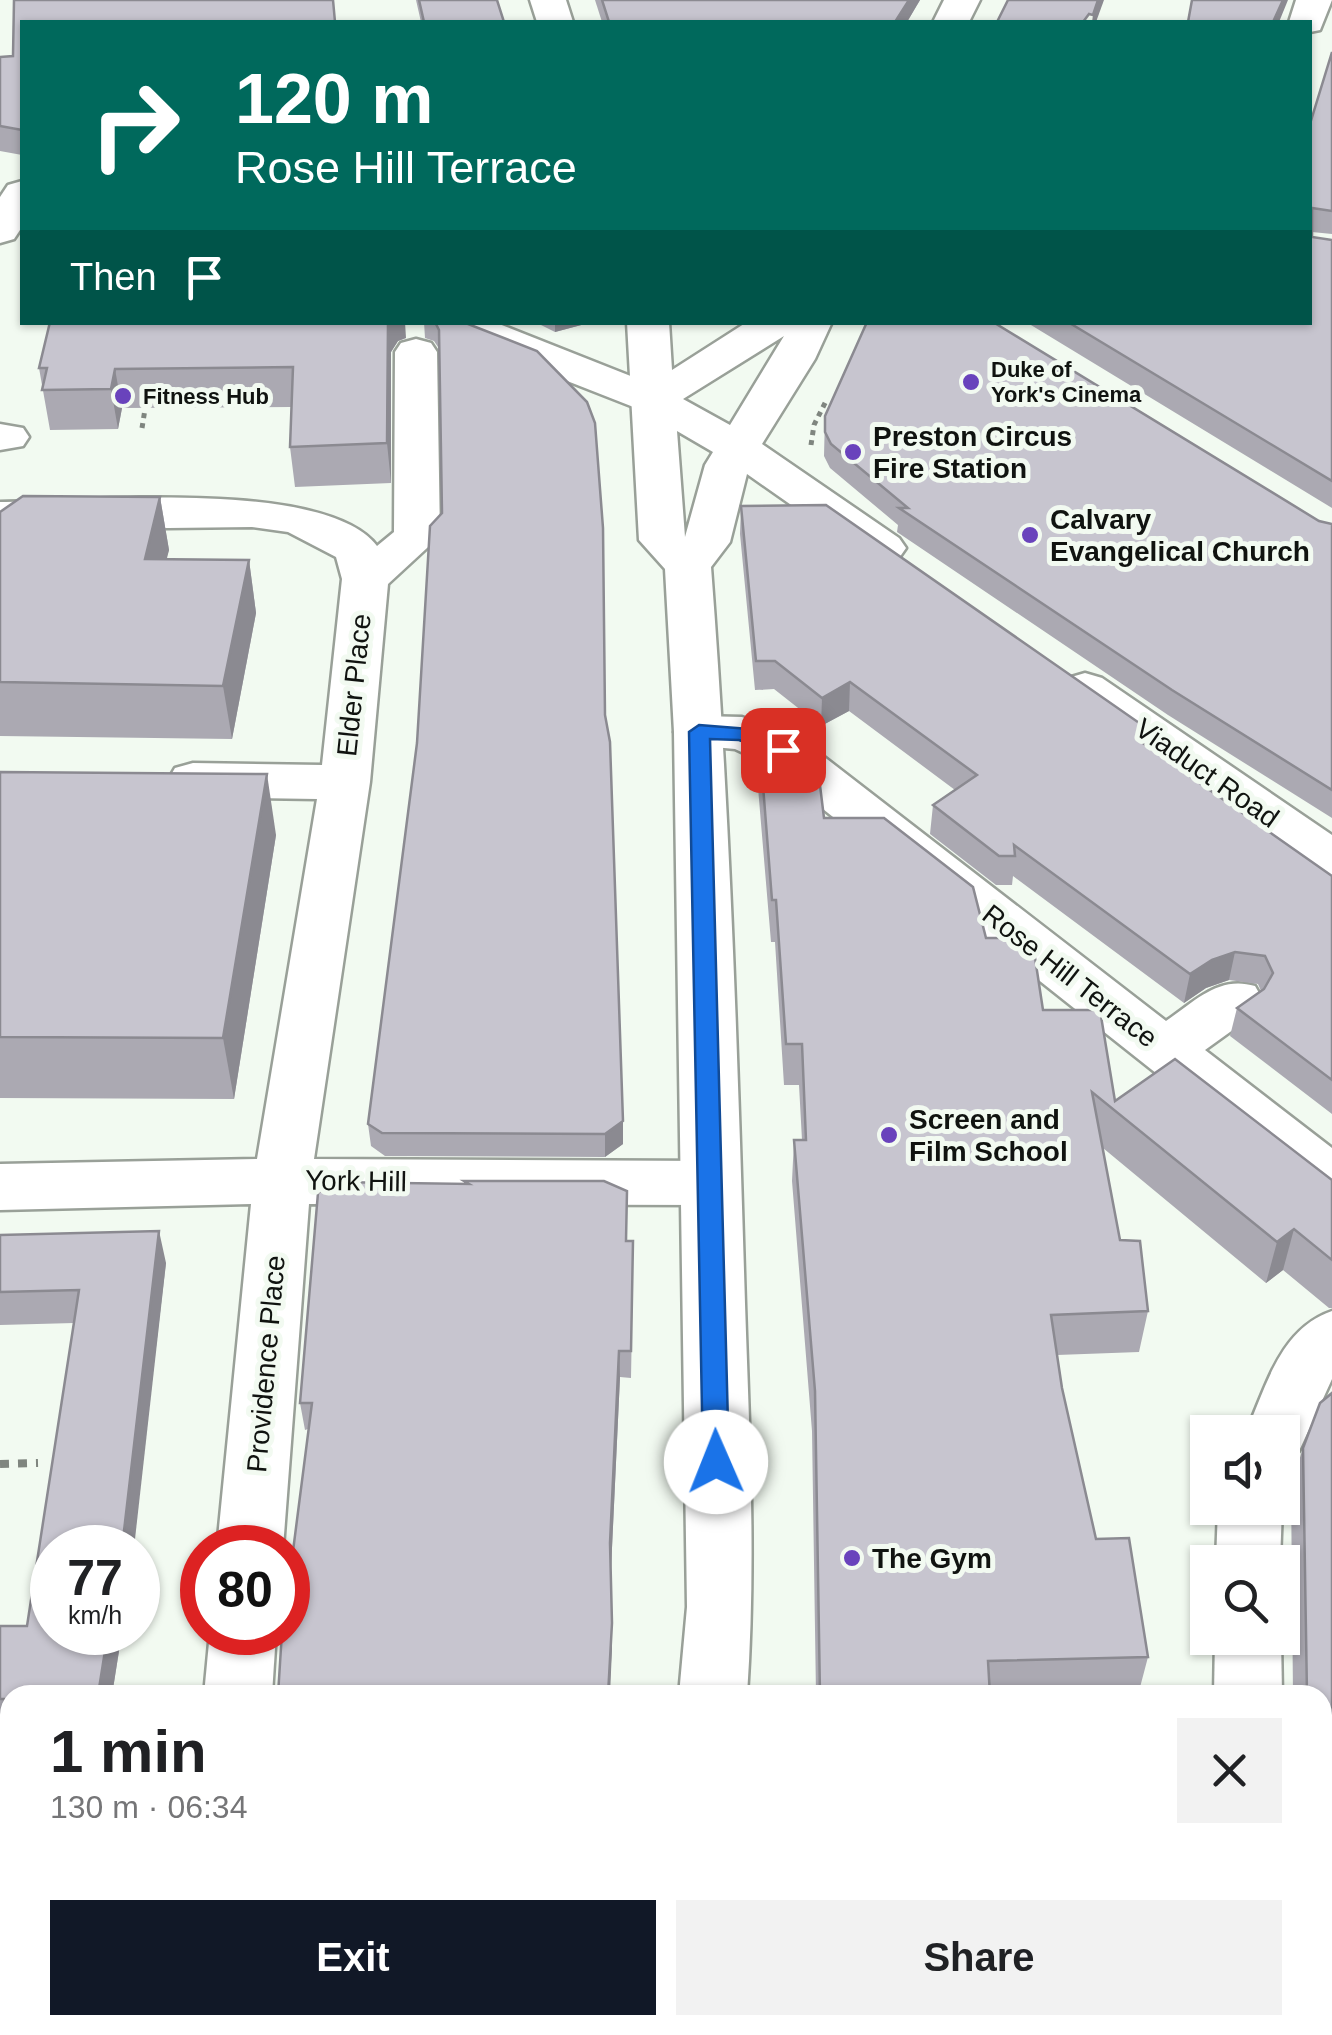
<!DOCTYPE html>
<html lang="en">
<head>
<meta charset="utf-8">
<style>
  body { margin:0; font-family:Arial,sans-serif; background:#f2f2f2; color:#202124; height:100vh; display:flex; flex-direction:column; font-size:38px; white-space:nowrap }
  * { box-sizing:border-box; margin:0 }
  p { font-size:32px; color:#757577 }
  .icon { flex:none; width:55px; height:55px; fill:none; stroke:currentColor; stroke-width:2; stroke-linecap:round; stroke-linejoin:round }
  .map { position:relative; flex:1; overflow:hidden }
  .drawer { position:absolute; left:0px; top:1685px; width:1332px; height:350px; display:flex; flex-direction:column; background:#fff; border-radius:30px 30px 0 0; box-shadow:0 2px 8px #0004 }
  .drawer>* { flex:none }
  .guide { position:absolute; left:20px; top:20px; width:1292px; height:305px; border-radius:0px; box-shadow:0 2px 8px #0004; background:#00695c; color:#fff; overflow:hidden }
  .buttons { position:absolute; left:1190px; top:1415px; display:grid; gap:20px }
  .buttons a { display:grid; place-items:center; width:110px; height:110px; border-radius:0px; background:#fff; box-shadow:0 2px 8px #0004; font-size:50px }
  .speed { position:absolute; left:30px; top:1525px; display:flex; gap:20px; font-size:50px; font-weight:700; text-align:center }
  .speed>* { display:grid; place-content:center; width:130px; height:130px; border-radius:50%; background:#fff; box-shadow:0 2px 8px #0004; line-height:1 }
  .speed small { font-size:25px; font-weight:400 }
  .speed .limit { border:15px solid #d22; background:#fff; color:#111 }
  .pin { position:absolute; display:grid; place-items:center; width:85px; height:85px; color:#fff; margin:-42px; border-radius:20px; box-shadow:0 5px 15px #0006 }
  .me { position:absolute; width:110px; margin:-55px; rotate:359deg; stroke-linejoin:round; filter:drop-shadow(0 0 8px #0008) }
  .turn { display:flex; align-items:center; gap:35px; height:210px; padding:0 50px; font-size:45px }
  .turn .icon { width:130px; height:130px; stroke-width:2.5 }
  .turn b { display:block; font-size:70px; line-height:85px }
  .then { display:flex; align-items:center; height:95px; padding:0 50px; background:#0003; gap:20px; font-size:38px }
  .round { display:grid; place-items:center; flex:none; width:105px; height:105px; border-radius:0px; background:#f2f2f2 }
  .head { display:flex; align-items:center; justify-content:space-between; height:170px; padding:0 50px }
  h1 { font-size:60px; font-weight:600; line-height:75px }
  .action { display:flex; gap:20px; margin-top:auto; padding:20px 50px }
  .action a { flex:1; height:115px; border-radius:0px; background:#111827; color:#fff; font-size:40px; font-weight:600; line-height:115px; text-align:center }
  .action a+a { background:#f2f2f2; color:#202124 }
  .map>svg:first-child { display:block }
</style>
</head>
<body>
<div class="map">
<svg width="1332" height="2035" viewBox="0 0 1332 2035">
  <rect width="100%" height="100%" fill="#f2faf1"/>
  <polygon fill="#abd6a5" points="10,1807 10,2025 69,2025 68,2035 0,2035 0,1808"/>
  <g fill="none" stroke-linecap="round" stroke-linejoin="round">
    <defs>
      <g id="minor">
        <polygon points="1296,0 1332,0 1320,30 1310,32 1310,22 1289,22"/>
        <path d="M416,339L431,343L437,352L440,536L388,584L370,782L314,1159L711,1161L732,1167L740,1183L732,1199L711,1205L309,1204L283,1548H217L251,1204L0,1210V1164L257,1159L317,799L193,797L175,792L168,780L175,768L193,763L322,765L342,579L336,557L288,532L252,527L0,530V502C83,501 326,478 377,546L394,532L395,352L401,343Z"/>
        <polygon points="0,424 23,428 29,437 23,446 0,450"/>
        <path d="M699,716L742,717L801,739L1166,1021C1195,1001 1219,975 1255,986L1263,1000L1255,1014L1205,1050L1332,1148V1202L1311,1196L765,763L735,749L681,744L674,732L681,720Z"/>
        <path d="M1332,1311V1379L1299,1451L1282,1456V1432H1246C1267,1385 1280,1329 1332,1311Z"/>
        <polygon points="1218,1508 1282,1508 1280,1562 1216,1562"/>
        <polygon points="210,1632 276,1632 272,1695 204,1695"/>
        <polygon points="1215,1638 1281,1638 1282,1695 1214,1695"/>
        <polygon points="172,2025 246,2025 245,2035 171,2035"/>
        <polygon points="1214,2025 1288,2025 1289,2035 1215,2035"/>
      </g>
      <g id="major">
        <polygon points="22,181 22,227 14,239 0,243 0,197 8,185"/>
        <polygon points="435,322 494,322 666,390 673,399 666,408 651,412 636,408 440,331"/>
      </g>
      <g id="highway">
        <polygon points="530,0 566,0 573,22 537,22"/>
        <polygon points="944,0 980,0 969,22 933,22"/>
        <path d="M627,322H669L672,370L747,322H832L815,359L762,444L899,538L906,548L899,558L883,562L867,558L747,474L730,542L711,567C729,801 737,1036 744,1271C748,1412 757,1554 747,1695H679L687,1607L674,732L665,569L639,540ZM784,336L730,425L683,399ZM677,431L713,452L705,465L685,537Z"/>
        <polygon points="1085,673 1102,678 1332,835 1332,878 1314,873 1068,700 1061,689 1068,678"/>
        <polygon points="651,2025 725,2025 724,2035 650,2035"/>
      </g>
    </defs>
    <use href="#minor" stroke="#99a098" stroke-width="5"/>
    <use href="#major" stroke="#99a098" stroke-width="5"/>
    <use href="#highway" stroke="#99a098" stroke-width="5"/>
    <g stroke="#7f857f" stroke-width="5" stroke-dasharray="5 5" stroke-linecap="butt">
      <polyline points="142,428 146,403"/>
      <polyline points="811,445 814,425 826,401"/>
    </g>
    <polyline stroke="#7f857f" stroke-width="8" stroke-dasharray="9 9" stroke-linecap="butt" points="0,1464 38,1463"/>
    <use href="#minor" fill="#fff" fill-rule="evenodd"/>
    <use href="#major" fill="#fff" fill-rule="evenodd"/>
    <use href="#highway" fill="#fff" fill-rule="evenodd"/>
  </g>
  <g fill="#aba9b2">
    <polygon points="416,0 497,0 504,22 421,22"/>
    <polygon points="595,0 920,0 907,22 602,22"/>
    <polygon points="22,22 22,155 0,151 0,57 13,56"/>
    <polygon points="1332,52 1332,234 1312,232 1312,237 1332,240 1332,508 1026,322 1310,322 1310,124"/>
    <polygon points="424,322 463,322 605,717 623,1144 605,1157 385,1156 371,1146 368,1124 417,743 442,513 440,350 434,341 425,338"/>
    <polygon points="535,322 585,322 585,324 555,332"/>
    <polygon points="406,338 398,341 391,352 391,483 295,487 290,447 291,407 122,408 118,429 50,430 39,368"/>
    <polygon points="825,416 1332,524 1332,818 1168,715 897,532 898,525 830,468 824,456"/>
    <polygon points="160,497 169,550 166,559 249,560 256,613 232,739 0,736 0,512"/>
    <polygon points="741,506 1145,727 1143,743 1332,876 1332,1114 1230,1036 1237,1008 1261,991 1258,984 1229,980 1206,988 1184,1003 1013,876 1012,885 996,885 930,834 933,805 955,790 849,711 821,726 774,689 755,690 740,534"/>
    <polygon points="758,722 824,818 986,938 1115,1101 1332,1180 1332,1308 1329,1308 1283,1270 1266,1283 1103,1148 1120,1240 1148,1311 1139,1352 1057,1355 1062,1388 1096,1539 1148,1657 1138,1695 816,1695 812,1431 792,1181 794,1140 802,1140 799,1085 784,1085 775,942 771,942 756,764"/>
    <polygon points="0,772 276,835 234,1099 0,1098"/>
    <polygon points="464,1181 627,1241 633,1268 631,1378 620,1377 611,1569 612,1649 308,1429 305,1430 300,1403 464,1184"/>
    <polygon points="0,1235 166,1263 122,1632 112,1695 10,1695 10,1729 0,1729 0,1626 27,1626 74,1323 0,1325"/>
    <polygon points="1332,1393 1332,2035 1295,2035 1295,2025 1322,2025 1322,1695 1293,1695 1291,1487 1303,1448 1320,1403"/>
  </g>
  <g fill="#8b8a91">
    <polygon points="909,0 920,0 907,22 895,22"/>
    <polygon points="1098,0 1104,0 1096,22 1092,22 1093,15"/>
    <polygon points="1283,0 1288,0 1279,22 1273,22"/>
    <polygon points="388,322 405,322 406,338 398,341 391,352 391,483 387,443"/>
    <polygon points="555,322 585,322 585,324 555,332"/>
    <polygon points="115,369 122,408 118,429 111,389"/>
    <polygon points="160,497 169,550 154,611 145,559"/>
    <polygon points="249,560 256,613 232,739 223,686"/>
    <polygon points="850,682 849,711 821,726 822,698"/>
    <polygon points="1145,727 1140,755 1137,739"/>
    <polygon points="267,774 276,835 234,1099 223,1038"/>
    <polygon points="1235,952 1229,980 1206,988 1184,1003 1190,974 1212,960"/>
    <polygon points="623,1121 623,1144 605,1157 605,1134"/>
    <polygon points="1294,1229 1283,1270 1266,1283 1277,1242"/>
    <polygon points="159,1231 166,1263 134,1548 122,1548"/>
    <polygon points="619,1351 620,1377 611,1569 612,1649 610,1695 608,1695 610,1543"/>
    <polygon points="108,1632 122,1632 112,1695 98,1695"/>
  </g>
  <g fill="#c7c5cf" stroke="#8b8a91" stroke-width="2.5">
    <polygon points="14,0 333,0 335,22 22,22 22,130 0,126 0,57 13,56"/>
    <polygon points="419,0 497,0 504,22 424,22"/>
    <polygon points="602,0 909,0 895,22 609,22"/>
    <polygon points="1008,0 1098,0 1093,15 1089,14 1083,22 997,22"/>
    <polygon points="1192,0 1283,0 1273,22 1188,22"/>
    <polygon points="1332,52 1332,211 1312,208 1312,237 1332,240 1332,481 1068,322 1310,322 1310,124"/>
    <polygon points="50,322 388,322 387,443 290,447 293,367 115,369 111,389 42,390 47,368 39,368"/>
    <polygon points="435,322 463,322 537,351 587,402 595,423 603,528 605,715 610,742 623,1121 605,1134 382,1133 368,1124 417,743 430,526 442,513 439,330"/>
    <polygon points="867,322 993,322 1319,521 1332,524 1332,790 1172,690 899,508 908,508 831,444 825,432 825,416"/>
    <polygon points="23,496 160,497 145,559 249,560 223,686 0,682 0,512"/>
    <polygon points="826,505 1145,727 1137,739 1332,876 1332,1080 1237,1008 1264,989 1273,973 1265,956 1235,952 1212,960 1190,974 1014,845 1015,856 999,856 933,805 977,775 850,682 822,698 775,661 756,661 741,506"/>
    <polygon points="758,722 818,769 824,818 884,818 973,887 986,938 1032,938 1043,1010 1100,1010 1115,1101 1175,1059 1332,1180 1332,1260 1294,1229 1277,1242 1092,1092 1120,1240 1140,1241 1148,1311 1051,1315 1062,1388 1096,1539 1129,1538 1148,1657 988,1661 990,1695 820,1695 815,1391 794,1140 806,1140 802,1044 786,1044 776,900 772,900"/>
    <polygon points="0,772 267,774 223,1038 0,1037"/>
    <polygon points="464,1181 604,1181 627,1191 626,1241 633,1241 631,1351 619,1351 610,1543 612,1623 608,1695 278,1695 282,1632 288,1632 288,1590 312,1403 300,1403 318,1193 332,1182 469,1184"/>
    <polygon points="159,1231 122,1548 52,1548 52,1632 108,1632 98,1695 10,1695 10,1699 0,1699 0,1626 27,1626 79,1290 0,1292 0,1235"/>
    <polygon points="1332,1393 1332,2035 1311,2035 1310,2025 1322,2025 1322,1695 1307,1695 1303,1448 1320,1403"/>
    <polygon points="254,2025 593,2025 592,2035 253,2035"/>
    <polygon points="802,2025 1026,2025 1056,2035 801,2035"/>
  </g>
  <polygon fill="#1a73e8" stroke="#114b97" stroke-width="2.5" points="699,725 749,729 793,750 783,757 739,740 710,739 729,1462 725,1470 716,1473 707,1470 703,1462 689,732"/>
  <g fill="#6943bc" stroke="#f2faf1" stroke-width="4">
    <circle cx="971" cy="382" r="10"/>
    <circle cx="123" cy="396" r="10"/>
    <circle cx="853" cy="452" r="10"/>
    <circle cx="1030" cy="535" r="10"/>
    <circle cx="889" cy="1135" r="10"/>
    <circle cx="852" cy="1558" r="10"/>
  </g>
  <g text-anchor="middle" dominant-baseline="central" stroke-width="10" stroke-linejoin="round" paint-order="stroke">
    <g font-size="22" font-weight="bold" fill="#101310" stroke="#f2faf1" text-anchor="start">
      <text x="991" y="369">Duke of<tspan x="991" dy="25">York's Cinema</tspan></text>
      <text x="143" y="396">Fitness Hub</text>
    </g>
    <g font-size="28" font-weight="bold" fill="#101310" stroke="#f2faf1" text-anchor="start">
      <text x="873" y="436">Preston Circus<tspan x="873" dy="32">Fire Station</tspan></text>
      <text x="1050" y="519">Calvary<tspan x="1050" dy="32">Evangelical Church</tspan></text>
      <text x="909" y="1119">Screen and<tspan x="909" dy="32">Film School</tspan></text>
      <text x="872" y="1558">The Gym</text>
    </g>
    <g font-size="28" fill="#101310" stroke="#f2faf1">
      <text transform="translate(354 685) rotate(-84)">Elder Place</text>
      <text transform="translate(1207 773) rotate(35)">Viaduct Road</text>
      <text transform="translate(1070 976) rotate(38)">Rose Hill Terrace</text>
      <text transform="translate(356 1181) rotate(1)">York Hill</text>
      <text transform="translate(266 1364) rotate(-85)">Providence Place</text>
    </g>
  </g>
</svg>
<div class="buttons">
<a><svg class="icon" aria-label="sound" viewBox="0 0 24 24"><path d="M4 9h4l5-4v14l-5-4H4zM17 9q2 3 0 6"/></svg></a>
<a><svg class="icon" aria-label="search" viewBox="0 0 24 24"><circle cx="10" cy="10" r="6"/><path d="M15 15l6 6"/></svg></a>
</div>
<div class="speed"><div>77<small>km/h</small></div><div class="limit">80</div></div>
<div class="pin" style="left:783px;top:750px;background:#d93025"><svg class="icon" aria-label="arrive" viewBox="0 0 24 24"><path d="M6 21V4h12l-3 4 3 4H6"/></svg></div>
<svg class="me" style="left:716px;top:1462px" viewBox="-20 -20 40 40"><circle r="19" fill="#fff"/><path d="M0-13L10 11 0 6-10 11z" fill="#1a73e8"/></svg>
<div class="guide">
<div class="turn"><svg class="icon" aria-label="right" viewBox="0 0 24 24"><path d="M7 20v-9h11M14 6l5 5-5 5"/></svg><div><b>120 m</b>Rose Hill Terrace</div></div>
<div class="then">Then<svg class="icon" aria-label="arrive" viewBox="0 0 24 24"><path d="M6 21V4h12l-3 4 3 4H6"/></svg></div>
</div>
<section class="drawer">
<div class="head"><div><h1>1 min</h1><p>130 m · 06:34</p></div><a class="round"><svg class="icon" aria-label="close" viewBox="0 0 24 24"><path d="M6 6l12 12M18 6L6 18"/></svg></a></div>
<div class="action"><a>Exit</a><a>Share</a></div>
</section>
</div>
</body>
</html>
